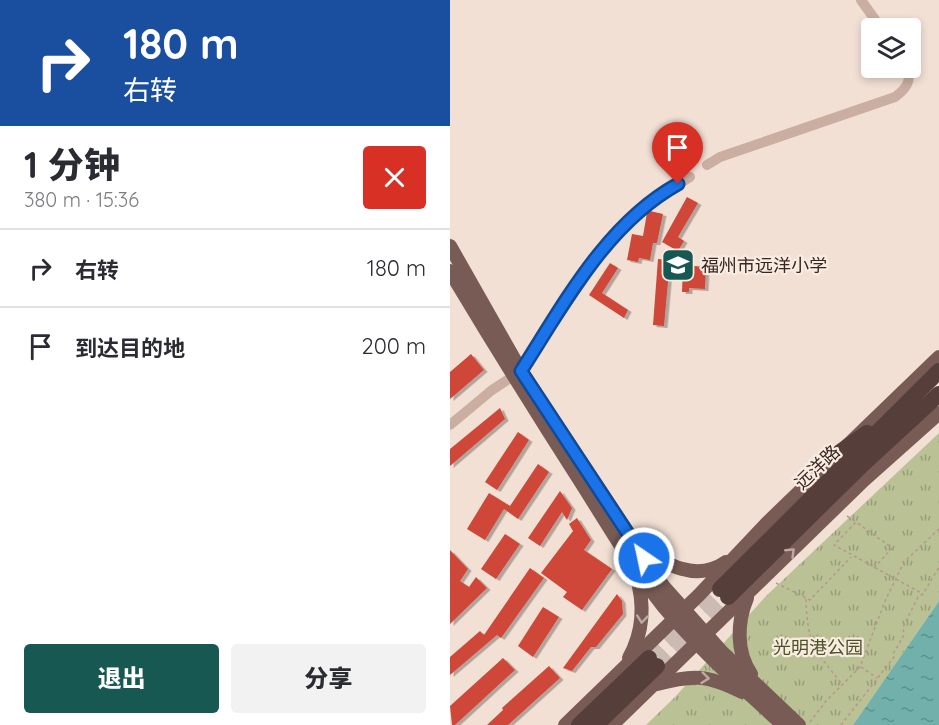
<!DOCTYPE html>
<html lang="zh">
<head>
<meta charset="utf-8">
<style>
  body { margin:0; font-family:Quicksand,"Noto Sans SC",sans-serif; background:#f2f2f3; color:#2b2b33; height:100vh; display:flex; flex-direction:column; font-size:22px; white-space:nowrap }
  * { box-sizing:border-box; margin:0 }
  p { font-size:20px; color:#7c7c81 }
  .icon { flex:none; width:33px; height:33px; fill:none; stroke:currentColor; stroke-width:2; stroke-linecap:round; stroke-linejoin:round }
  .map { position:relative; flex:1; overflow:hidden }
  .side { display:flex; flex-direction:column; background:#fff; width:450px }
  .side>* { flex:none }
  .top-card { background:#1a4fa0; color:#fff; overflow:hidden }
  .buttons { position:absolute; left:411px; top:18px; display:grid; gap:12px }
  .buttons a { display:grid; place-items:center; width:60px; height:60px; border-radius:6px; background:#fff; box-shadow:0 3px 9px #0003; font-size:30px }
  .pin { position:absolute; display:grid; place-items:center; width:51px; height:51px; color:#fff; margin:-62px -26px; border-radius:50% 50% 50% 0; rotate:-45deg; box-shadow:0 0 6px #0007 }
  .pin .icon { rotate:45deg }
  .me { position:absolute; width:66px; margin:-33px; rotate:326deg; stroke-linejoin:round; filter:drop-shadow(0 0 4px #0008) }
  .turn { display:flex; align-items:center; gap:21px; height:126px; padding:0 24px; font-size:27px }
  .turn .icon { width:78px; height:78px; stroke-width:2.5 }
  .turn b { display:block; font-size:42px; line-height:51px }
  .round { display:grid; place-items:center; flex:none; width:63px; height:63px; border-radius:6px; background:#f2f2f3 }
  .headline { display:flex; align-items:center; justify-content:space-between; height:102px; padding:0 24px }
  h1 { font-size:36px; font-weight:800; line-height:45px }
  .cta { display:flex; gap:12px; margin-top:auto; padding:12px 24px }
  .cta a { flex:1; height:69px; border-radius:6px; background:#185853; color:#fff; font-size:24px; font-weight:800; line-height:69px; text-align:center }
  .cta a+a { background:#f2f2f3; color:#2b2b33 }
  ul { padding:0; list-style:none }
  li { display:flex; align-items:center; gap:18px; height:78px; padding:0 24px; border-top:2px solid #e1e1e2 }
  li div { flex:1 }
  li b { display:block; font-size:22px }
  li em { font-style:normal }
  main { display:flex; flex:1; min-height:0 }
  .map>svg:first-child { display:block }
</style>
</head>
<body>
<main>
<section class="side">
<div class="top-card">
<div class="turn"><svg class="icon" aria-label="right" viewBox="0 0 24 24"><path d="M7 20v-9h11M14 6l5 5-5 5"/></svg><div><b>180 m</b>右转</div></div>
</div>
<div class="headline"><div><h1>1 分钟</h1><p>380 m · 15:36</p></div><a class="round" style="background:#d93025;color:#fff"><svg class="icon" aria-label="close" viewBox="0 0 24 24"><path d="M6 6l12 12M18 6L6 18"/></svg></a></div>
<ul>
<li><svg class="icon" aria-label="right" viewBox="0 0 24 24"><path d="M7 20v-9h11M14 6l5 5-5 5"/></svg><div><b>右转</b></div><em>180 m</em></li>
<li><svg class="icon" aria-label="arrive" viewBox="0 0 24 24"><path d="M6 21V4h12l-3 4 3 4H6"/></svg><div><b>到达目的地</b></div><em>200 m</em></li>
</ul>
<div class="cta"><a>退出</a><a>分享</a></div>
</section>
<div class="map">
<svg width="489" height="725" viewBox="0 0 489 725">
  <defs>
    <pattern id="park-tufts" width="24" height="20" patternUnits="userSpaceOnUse" patternTransform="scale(1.5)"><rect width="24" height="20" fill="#b9c195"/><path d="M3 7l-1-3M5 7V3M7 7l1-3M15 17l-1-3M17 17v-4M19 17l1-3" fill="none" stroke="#979d79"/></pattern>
    <pattern id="water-ripples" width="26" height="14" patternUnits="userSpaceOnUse" patternTransform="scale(1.5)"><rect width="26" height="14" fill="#72b1ab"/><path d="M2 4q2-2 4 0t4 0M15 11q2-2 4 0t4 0" fill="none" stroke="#5e908b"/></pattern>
    <filter id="shadow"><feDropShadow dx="3.5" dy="2" stdDeviation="0" flood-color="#0004"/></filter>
  </defs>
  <rect width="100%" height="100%" fill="#f2e0d5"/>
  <polygon fill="url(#park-tufts)" points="489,433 489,601 403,725 196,725 225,697 316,596"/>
  <polygon fill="url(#water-ripples)" points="489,601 489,725 403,725"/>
  <g fill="#ce4637" filter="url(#shadow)">
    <polygon points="237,197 248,203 228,237 234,241 228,251 212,242"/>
    <polygon points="200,211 213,214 207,243 203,243 200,260 189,258 188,262 177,260 182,234 193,236 197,213"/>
    <polygon points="208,259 220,260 214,326 203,325"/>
    <polygon points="160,263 168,268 152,293 178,310 174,318 139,295"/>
    <polygon points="233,265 256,267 255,289 239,288 239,292 232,292"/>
    <polygon points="21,354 34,370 0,399 0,372"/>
    <polygon points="50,408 55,419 0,466 0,449"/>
    <polygon points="68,432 79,440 47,490 35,482"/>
    <polygon points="88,464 99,472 68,519 54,509 35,540 17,529 39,493 60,506"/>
    <polygon points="110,491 122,508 117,520 112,512 90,546 78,538"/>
    <polygon points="127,518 141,540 134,550 162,569 132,610 113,597 117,592 91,573 123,531 119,524"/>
    <polygon points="55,534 70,544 46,579 31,569"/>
    <polygon points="0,550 18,569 10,581 19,587 26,577 37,588 0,624"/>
    <polygon points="80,568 94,578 51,638 47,635 0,675 0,657 30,631 34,635"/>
    <polygon points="167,594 172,601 173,614 146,647 141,647 122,671 113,668"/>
    <polygon points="93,607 109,617 83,657 68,646"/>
    <polygon points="53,658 65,670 5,725 2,725 0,706"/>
    <polygon points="99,666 110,678 58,725 37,725 53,710 52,708"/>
  </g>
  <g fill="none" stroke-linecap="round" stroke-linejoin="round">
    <g stroke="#ccbbb2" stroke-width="16" stroke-dasharray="16 8" stroke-linecap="butt">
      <polyline points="199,658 270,589"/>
      <polyline points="207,666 278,597"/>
    </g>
    <g stroke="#b6988b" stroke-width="1.5" stroke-dasharray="3 3" stroke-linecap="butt">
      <polyline points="397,516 405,521"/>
      <polyline points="424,568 442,548 406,522 384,545 473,594"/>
      <polyline points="326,583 360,600 401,557"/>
      <path d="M356,599C357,643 365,650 391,683"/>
      <polyline points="411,667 427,678"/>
      <polyline points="360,722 376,701 410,667 435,601 454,562 489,529"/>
      <polyline points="391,725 444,657 443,654 454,635 453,627 468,597 473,594 489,567"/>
    </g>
    <g stroke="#caaea1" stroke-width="10">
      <polyline points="411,0 431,28"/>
      <path d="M257,165L270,157L445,97C456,89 462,81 457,68"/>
      <polyline points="0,425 42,390 71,371 150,253 170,229 191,208 240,177"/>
    </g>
    <g stroke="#775b54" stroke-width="14">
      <polyline points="0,246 71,371 214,587 271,651 349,725"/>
      <path d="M0,271C43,343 87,414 132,484C158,525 183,568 213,606C249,649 292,687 333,725"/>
      <path d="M189,547C216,564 246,583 276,562"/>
      <path d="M297,598C287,622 286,652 301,674"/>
      <path d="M179,658C194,631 195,604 186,575"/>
      <path d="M207,684C244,674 257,675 292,692"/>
      <polyline points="115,725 249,595 317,523 489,357"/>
      <polyline points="162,725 414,480 489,413"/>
    </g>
    <g stroke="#563f3b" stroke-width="16">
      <polyline points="390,452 417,433"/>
      <polyline points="270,589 489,371"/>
      <polyline points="278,597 413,464 489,394"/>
      <polyline points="129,725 199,658"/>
      <polyline points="146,725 207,666"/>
    </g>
  </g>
  <defs><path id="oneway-chevron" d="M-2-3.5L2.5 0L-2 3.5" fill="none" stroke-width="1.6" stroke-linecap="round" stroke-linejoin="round" transform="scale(1.5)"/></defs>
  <g stroke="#bfaaa2">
    <use href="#oneway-chevron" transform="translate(341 552) rotate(-44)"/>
    <use href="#oneway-chevron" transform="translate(192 619) rotate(96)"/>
    <use href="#oneway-chevron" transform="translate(255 678) rotate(6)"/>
  </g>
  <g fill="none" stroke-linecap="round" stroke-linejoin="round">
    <defs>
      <path id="route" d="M194,558L71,371C114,304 156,224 228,184"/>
    </defs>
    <use href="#route" stroke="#114b97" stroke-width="15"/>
    <use href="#route" stroke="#1a73e8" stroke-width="10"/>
  </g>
  <defs>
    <symbol id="school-square" viewBox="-11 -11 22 22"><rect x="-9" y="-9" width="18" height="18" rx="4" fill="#185853" stroke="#faebe1"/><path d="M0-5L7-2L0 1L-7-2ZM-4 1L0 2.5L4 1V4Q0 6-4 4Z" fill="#fff"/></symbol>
  </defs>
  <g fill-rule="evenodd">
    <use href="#school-square" x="209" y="246" width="38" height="38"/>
  </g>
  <g text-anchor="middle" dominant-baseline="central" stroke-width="4.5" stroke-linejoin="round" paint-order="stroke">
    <g font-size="18" fill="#342724" stroke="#faebe1" text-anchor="start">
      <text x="251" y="265">福州市远洋小学</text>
    </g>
    <g font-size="18" fill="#342724" stroke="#faebe1">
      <text transform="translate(367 467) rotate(-44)">远洋路</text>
    </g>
    <g font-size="18" fill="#495426" stroke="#faebe1">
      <text x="368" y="647">光明港公园</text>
    </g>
  </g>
</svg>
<div class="buttons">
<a><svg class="icon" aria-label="layers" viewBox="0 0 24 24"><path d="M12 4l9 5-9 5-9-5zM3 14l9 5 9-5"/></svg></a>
</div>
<div class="pin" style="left:228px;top:184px;background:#d93025"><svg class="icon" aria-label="arrive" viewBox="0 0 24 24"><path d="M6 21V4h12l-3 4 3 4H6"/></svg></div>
<svg class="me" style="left:194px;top:558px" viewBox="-20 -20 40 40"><circle r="17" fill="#1a73e8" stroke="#fff" stroke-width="3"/><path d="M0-11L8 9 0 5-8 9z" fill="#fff"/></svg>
</div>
</main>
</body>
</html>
